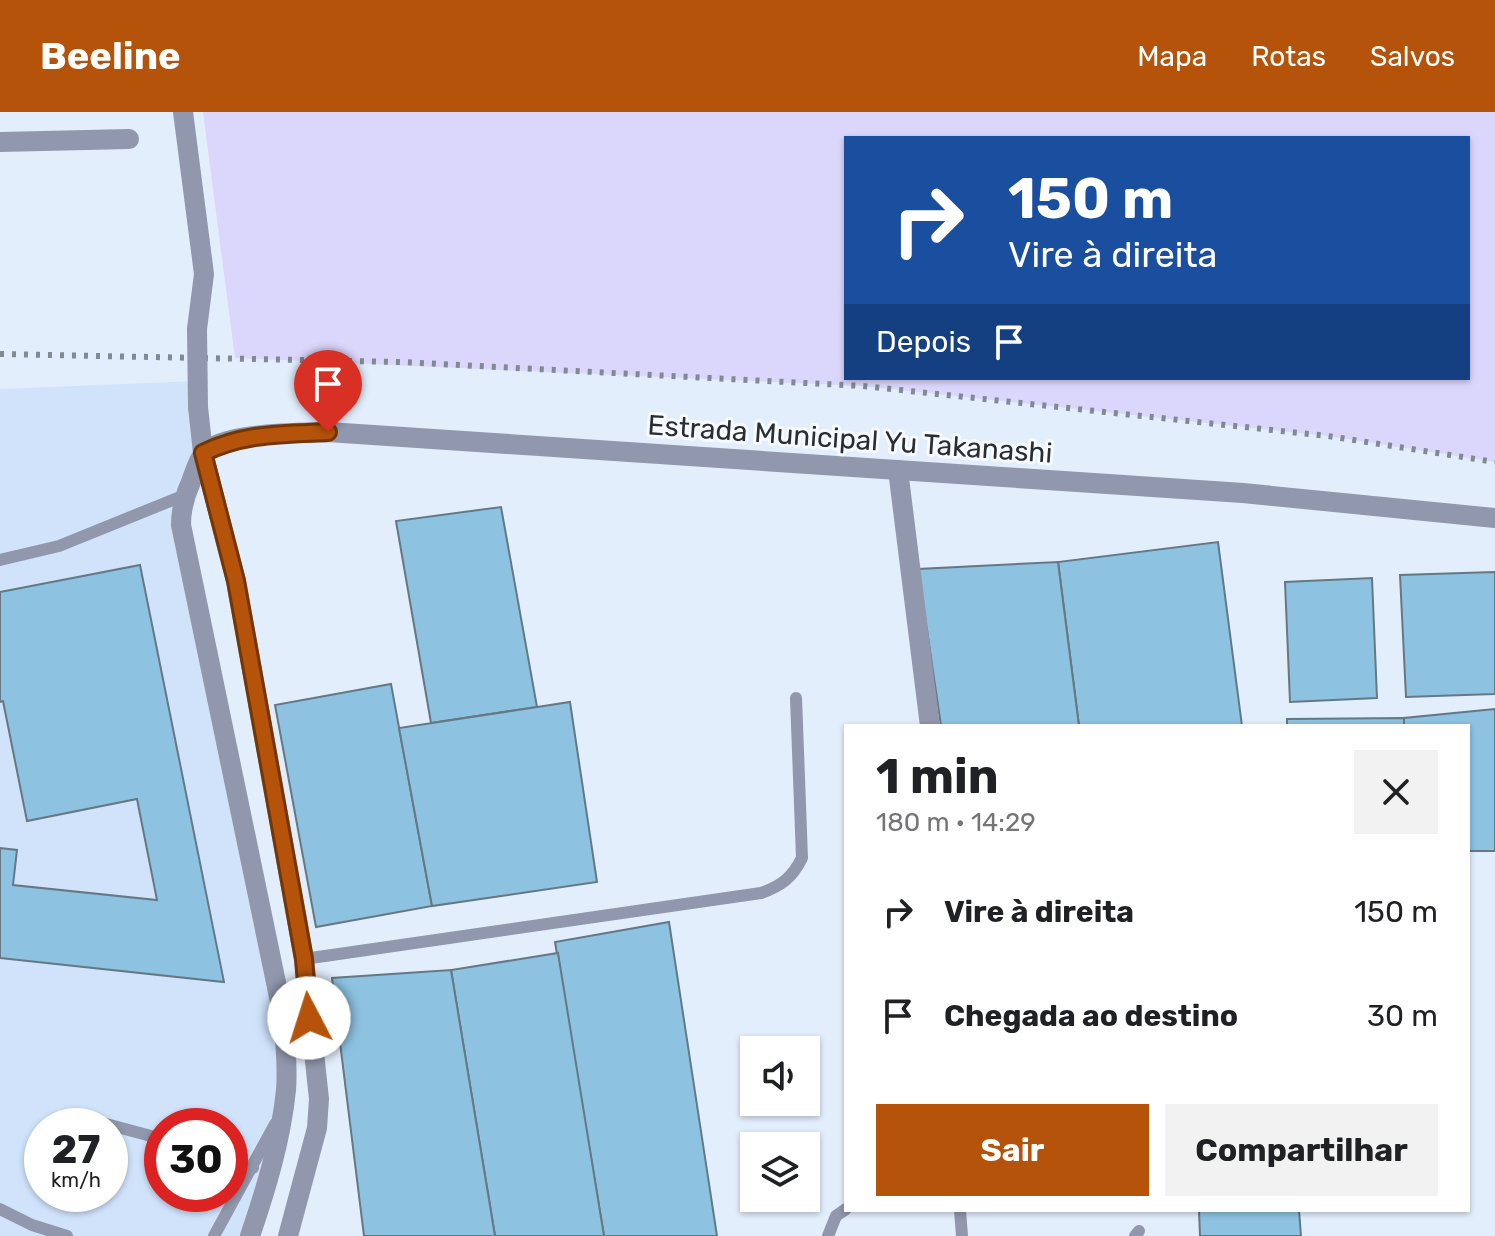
<!DOCTYPE html>
<html lang="pt">
<head>
<meta charset="utf-8">
<style>
  body { margin:0; font-family:Rubik,sans-serif; background:#f2f2f2; color:#202124; height:100vh; display:flex; flex-direction:column; font-size:30px; white-space:nowrap }
  * { box-sizing:border-box; margin:0 }
  p { font-size:26px; color:#757577 }
  .icon { flex:none; width:44px; height:44px; fill:none; stroke:currentColor; stroke-width:2; stroke-linecap:round; stroke-linejoin:round }
  .map { position:relative; flex:1; overflow:hidden }
  .panel { position:absolute; left:844px; top:612px; width:626px; height:488px; display:flex; flex-direction:column; background:#fff; border-radius:0px; box-shadow:0 2px 6px #0004 }
  .panel>* { flex:none }
  .banner { position:absolute; left:844px; top:24px; width:626px; height:244px; border-radius:0px; box-shadow:0 2px 6px #0004; background:#1a4fa0; color:#fff; overflow:hidden }
  .tools { position:absolute; left:740px; top:924px; display:grid; gap:16px }
  .tools a { display:grid; place-items:center; width:80px; height:80px; border-radius:0px; background:#fff; box-shadow:0 2px 6px #0004; font-size:40px }
  .speed { position:absolute; left:24px; top:996px; display:flex; gap:16px; font-size:40px; font-weight:700; text-align:center }
  .speed>* { display:grid; place-content:center; width:104px; height:104px; border-radius:50%; background:#fff; box-shadow:0 2px 6px #0004; line-height:1 }
  .speed small { font-size:20px; font-weight:400 }
  .speed .limit { border:12px solid #d22; background:#fff; color:#111 }
  .pin { position:absolute; display:grid; place-items:center; width:68px; height:68px; color:#fff; margin:-82px -34px; border-radius:50% 50% 50% 0; rotate:-45deg; box-shadow:0 0 8px #0007 }
  .pin .icon { rotate:45deg }
  .me { position:absolute; width:88px; margin:-44px; rotate:355deg; stroke-linejoin:round; filter:drop-shadow(0 0 6px #0008) }
  .turn { display:flex; align-items:center; gap:28px; height:168px; padding:0 32px; font-size:36px }
  .turn .icon { width:104px; height:104px; stroke-width:2.5 }
  .turn b { display:block; font-size:56px; line-height:68px }
  .then { display:flex; align-items:center; height:76px; padding:0 32px; background:#0003; gap:16px; font-size:30px }
  .round { display:grid; place-items:center; flex:none; width:84px; height:84px; border-radius:0px; background:#f2f2f2 }
  .head { display:flex; align-items:center; justify-content:space-between; height:136px; padding:0 32px }
  h1 { font-size:48px; font-weight:700; line-height:60px }
  .button { display:flex; gap:16px; margin-top:auto; padding:16px 32px }
  .button a { flex:1; height:92px; border-radius:0px; background:#b45309; color:#fff; font-size:32px; font-weight:700; line-height:92px; text-align:center }
  .button a+a { background:#f2f2f2; color:#202124 }
  ul { padding:0; list-style:none }
  li { display:flex; align-items:center; gap:24px; height:104px; padding:0 32px }
  li div { flex:1 }
  li b { display:block; font-size:30px }
  li em { font-style:normal }
  header { display:flex; align-items:center; gap:48px; box-sizing:border-box; height:112px; padding:0 40px; background:#b45309; color:#fff }
  header strong { font-size:38px }
  nav { display:flex; gap:44px; margin-inline-start:auto; font-size:28px }
  .map>svg:first-child { display:block }
</style>
</head>
<body>
<header>
<strong>Beeline</strong>
<nav><a>Mapa</a><a>Rotas</a><a>Salvos</a></nav>
</header>
<div class="map">
<svg width="1495" height="1124" viewBox="0 0 1495 1124">
  <rect width="100%" height="100%" fill="#e3eefc"/>
  <path fill="#d0e3fb" fill-rule="evenodd" d="M198,269L200,314L185,383L287,975L242,1124H0V277ZM42,1014H110V1082H42ZM162,1014H230V1082H162Z"/>
  <path fill="#dbd6fb" fill-rule="evenodd" d="M203,0H1495V350L1328,324L863,274L235,246ZM846,26H1468V266H846Z"/>
  <g fill="#8dc2e1" stroke="#657884" stroke-width="2">
    <polygon points="501,395 537,595 431,611 396,409"/>
    <polygon points="1218,430 1242,614 1079,614 1058,450"/>
    <polygon points="1058,450 1079,614 941,614 918,457"/>
    <polygon points="140,453 224,870 0,846 0,736 17,738 13,773 157,788 137,687 27,709 3,589 0,590 0,480"/>
    <polygon points="1495,460 1495,582 1406,585 1400,463"/>
    <polygon points="1372,466 1377,586 1290,590 1285,470"/>
    <polygon points="391,572 432,794 316,815 275,593"/>
    <polygon points="570,590 597,770 432,794 399,616"/>
    <polygon points="1495,597 1495,739 1468,739 1468,614 1404,614 1404,606"/>
    <polygon points="1404,606 1404,614 1287,614 1287,607"/>
    <polygon points="669,810 717,1124 604,1124 555,830"/>
    <polygon points="558,841 604,1124 495,1124 451,858"/>
    <polygon points="451,858 495,1124 364,1124 332,866"/>
    <polygon points="1199,1098 1299,1098 1301,1124 1200,1124"/>
  </g>
  <g fill="none" stroke-linecap="round" stroke-linejoin="round">
    <g stroke="#9197ac" stroke-width="12">
      <polyline points="0,448 59,434 185,383"/>
      <path d="M304,847L761,781C781,774 792,766 802,746L796,586"/>
      <polyline points="73,1003 162,1027"/>
      <polyline points="230,1051 253,1056"/>
      <polyline points="0,1097 32,1113 67,1124"/>
      <polyline points="960,1098 962,1124"/>
      <polyline points="214,1124 275,1012"/>
      <polyline points="828,1124 836,1104 846,1097"/>
      <polyline points="1135,1124 1139,1119"/>
    </g>
    <g stroke="#9197ac" stroke-width="20">
      <polyline points="183,0 204,162 197,217"/>
      <polyline points="0,30 129,27"/>
      <polyline points="198,295 203,341 236,469 304,847 319,987 317,1016 288,1124"/>
      <polyline points="898,358 930,614"/>
      <path d="M250,1124C266,1077 281,1028 286,978C288,955 285,932 284,909L181,413C181,397 184,385 191,370C194,362 198,347 204,341C223,320 300,321 328,320L1243,381L1495,406"/>
    </g>
    <polyline stroke="#818993" stroke-width="6" stroke-dasharray="4 8" stroke-linecap="butt" points="0,242 402,250 863,274 1328,324 1495,350"/>
    <polyline stroke="#9197ac" stroke-width="20" points="197,217 198,295"/>
  </g>
  <g fill="none" stroke-linecap="round" stroke-linejoin="round">
    <defs>
      <path id="route" d="M309,906L304,847L236,469L203,341C243,321 284,322 328,320"/>
    </defs>
    <use href="#route" stroke="#753606" stroke-width="20"/>
    <use href="#route" stroke="#b45309" stroke-width="14"/>
  </g>
  <g text-anchor="middle" dominant-baseline="central" stroke-width="6" stroke-linejoin="round" paint-order="stroke">
    <g font-size="28" fill="#282e34" stroke="#f8fbfe">
      <text transform="translate(850 327) rotate(4)">Estrada Municipal Yu Takanashi</text>
    </g>
  </g>
</svg>
<div class="tools">
<a><svg class="icon" aria-label="sound" viewBox="0 0 24 24"><path d="M4 9h4l5-4v14l-5-4H4zM17 9q2 3 0 6"/></svg></a>
<a><svg class="icon" aria-label="layers" viewBox="0 0 24 24"><path d="M12 4l9 5-9 5-9-5zM3 14l9 5 9-5"/></svg></a>
</div>
<div class="speed"><div>27<small>km/h</small></div><div class="limit">30</div></div>
<div class="pin" style="left:328px;top:320px;background:#d93025"><svg class="icon" aria-label="arrive" viewBox="0 0 24 24"><path d="M6 21V4h12l-3 4 3 4H6"/></svg></div>
<svg class="me" style="left:309px;top:906px" viewBox="-20 -20 40 40"><circle r="19" fill="#fff"/><path d="M0-13L10 11 0 6-10 11z" fill="#b45309"/></svg>
<div class="banner">
<div class="turn"><svg class="icon" aria-label="right" viewBox="0 0 24 24"><path d="M7 20v-9h11M14 6l5 5-5 5"/></svg><div><b>150 m</b>Vire à direita</div></div>
<div class="then">Depois<svg class="icon" aria-label="arrive" viewBox="0 0 24 24"><path d="M6 21V4h12l-3 4 3 4H6"/></svg></div>
</div>
<section class="panel">
<div class="head"><div><h1>1 min</h1><p>180 m · 14:29</p></div><a class="round"><svg class="icon" aria-label="close" viewBox="0 0 24 24"><path d="M6 6l12 12M18 6L6 18"/></svg></a></div>
<ul>
<li><svg class="icon" aria-label="right" viewBox="0 0 24 24"><path d="M7 20v-9h11M14 6l5 5-5 5"/></svg><div><b>Vire à direita</b></div><em>150 m</em></li>
<li><svg class="icon" aria-label="arrive" viewBox="0 0 24 24"><path d="M6 21V4h12l-3 4 3 4H6"/></svg><div><b>Chegada ao destino</b></div><em>30 m</em></li>
</ul>
<div class="button"><a>Sair</a><a>Compartilhar</a></div>
</section>
</div>
</body>
</html>
